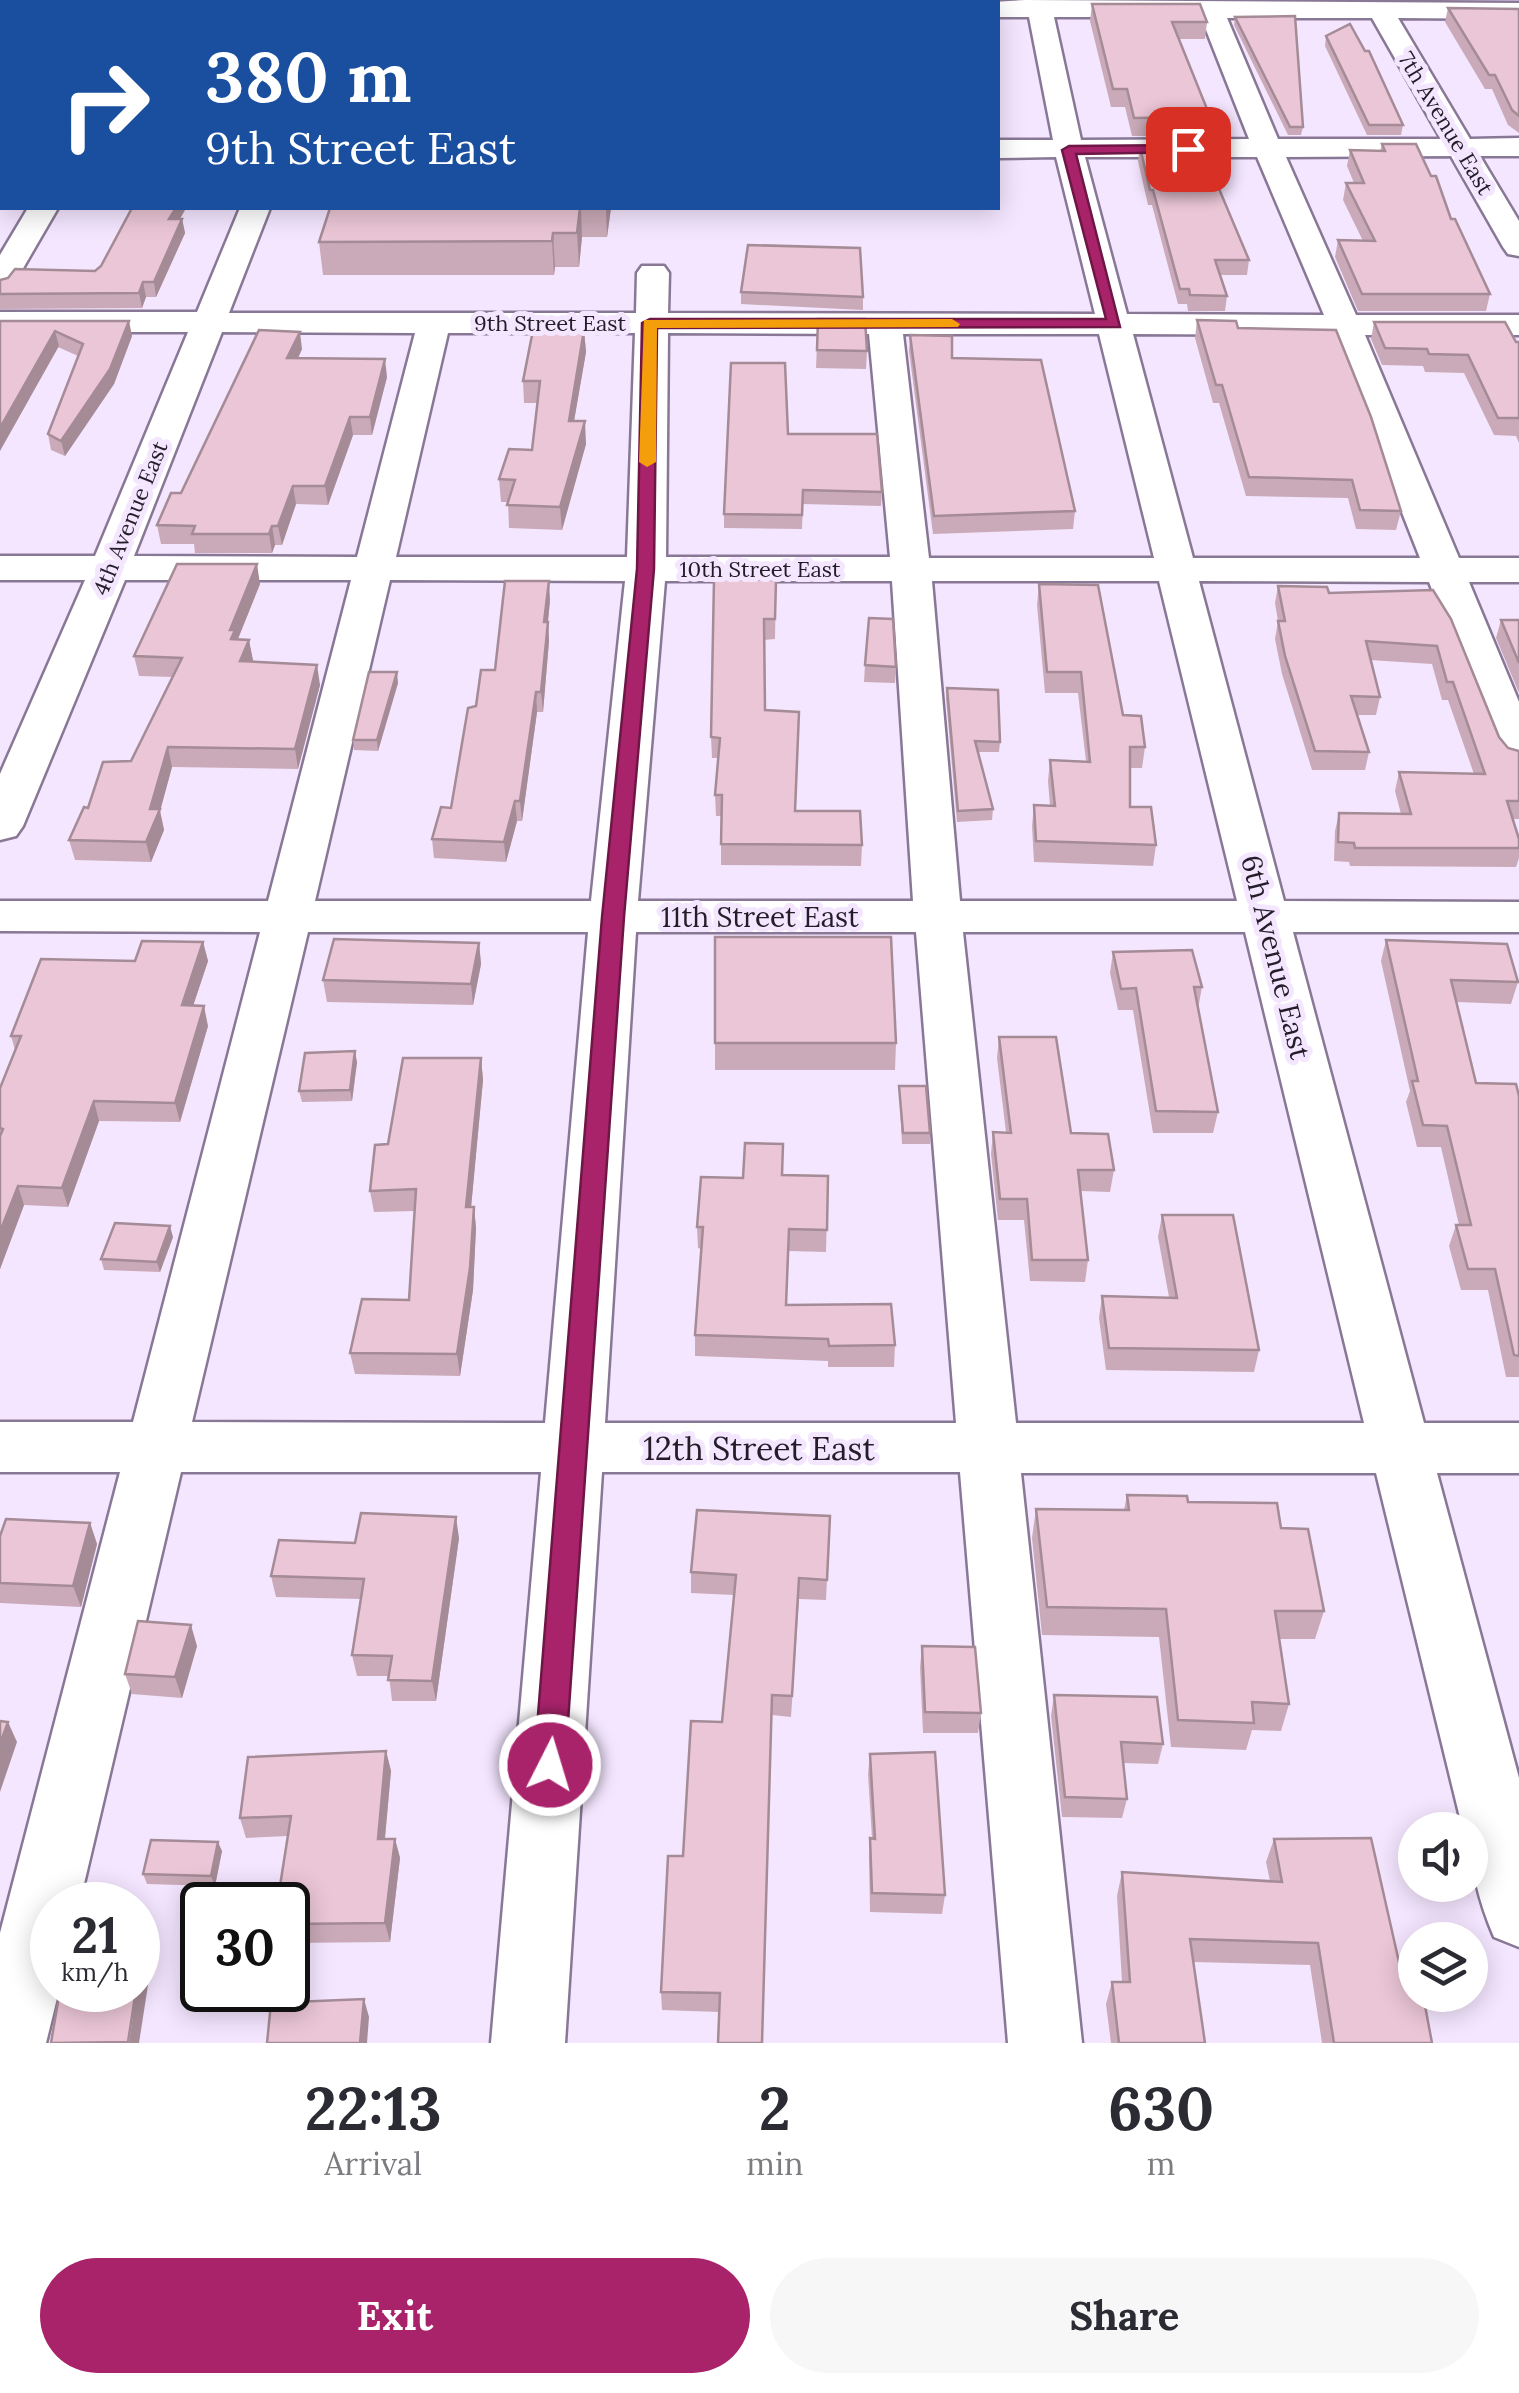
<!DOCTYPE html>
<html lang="en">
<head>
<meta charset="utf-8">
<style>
  body { margin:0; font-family:Lora,serif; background:#f7f7f7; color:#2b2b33; height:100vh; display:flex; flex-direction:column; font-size:38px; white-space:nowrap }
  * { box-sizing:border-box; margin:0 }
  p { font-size:32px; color:#7c7c81 }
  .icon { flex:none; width:55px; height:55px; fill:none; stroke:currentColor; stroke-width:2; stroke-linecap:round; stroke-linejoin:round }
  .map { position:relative; height:2043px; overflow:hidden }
  .panel { display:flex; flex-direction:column; background:#fff; flex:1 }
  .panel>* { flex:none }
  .top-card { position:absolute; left:0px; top:0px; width:1000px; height:210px; box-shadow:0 5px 25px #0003; background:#1a4fa0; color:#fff; overflow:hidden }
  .controls { position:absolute; left:1398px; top:1812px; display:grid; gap:20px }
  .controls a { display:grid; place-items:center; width:90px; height:90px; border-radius:50%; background:#fff; box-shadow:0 5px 25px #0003; font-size:50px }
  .speed { position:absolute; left:30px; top:1882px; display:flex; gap:20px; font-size:50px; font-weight:700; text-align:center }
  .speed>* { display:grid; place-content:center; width:130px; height:130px; border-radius:50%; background:#fff; box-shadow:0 5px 25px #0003; line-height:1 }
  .speed small { font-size:25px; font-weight:400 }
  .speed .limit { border:5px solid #111; border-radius:15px; background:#fff; color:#111 }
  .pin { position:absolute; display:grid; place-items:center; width:85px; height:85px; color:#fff; margin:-42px; border-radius:20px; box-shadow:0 5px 15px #0006 }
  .me { position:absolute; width:110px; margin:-55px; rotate:5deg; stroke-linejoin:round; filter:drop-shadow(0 0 8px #0008) }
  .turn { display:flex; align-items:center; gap:35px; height:210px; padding:0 40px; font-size:45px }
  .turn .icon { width:130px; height:130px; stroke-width:2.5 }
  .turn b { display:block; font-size:70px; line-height:85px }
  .eta { display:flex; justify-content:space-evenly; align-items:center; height:170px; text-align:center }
  .eta b { font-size:60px; font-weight:700; line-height:70px }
  .button { display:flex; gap:20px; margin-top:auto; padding:20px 40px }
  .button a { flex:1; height:115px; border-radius:60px; background:#a9236b; color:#fff; font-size:40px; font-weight:700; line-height:115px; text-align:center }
  .button a+a { background:#f7f7f7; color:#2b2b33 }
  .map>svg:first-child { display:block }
</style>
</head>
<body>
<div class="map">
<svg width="1519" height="2043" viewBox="0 0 1519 2043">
  <rect width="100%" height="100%" fill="#f4e6ff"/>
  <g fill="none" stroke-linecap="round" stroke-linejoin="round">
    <defs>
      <g id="minor">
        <polygon points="499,0 525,0 525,2 500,2"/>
        <polygon points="672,0 698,0 698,2 673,2"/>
        <polygon points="843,0 869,0 870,2 845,2"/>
        <path d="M1025,0L1519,3V19L1398,18L1470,139L1519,138V156H1480L1519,221V256L1508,254L1503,247L1451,156L1286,157L1356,315H1519V335H1365L1459,558H1519V582H1469L1519,702V767L1504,763L1497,754L1429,582L1199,581L1284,901L1519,902V932H1293L1424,1423H1519V1473H1437L1519,1778V1947L1494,1937C1479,1902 1470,1867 1470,1830H1463L1376,1473H1021L1082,2043H1008L960,1472H602L565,2043H491L541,1472H181L79,1905H52V1990H59L46,2043H0V1933L120,1472H0V1422H133L260,932L0,931V901H268L351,580H125L23,826L16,836L0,840V774L85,580H0V556H95L188,332H0V312H197L240,208H270L229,313H636L637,273L642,266H664L669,273L668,313L1095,314L1056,157L998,158V140H1053L1029,17H998V2H993ZM1054,17H1201L1249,139L1081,140ZM1227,18H1372L1441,139H1278ZM1085,157H1257L1324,315L1127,314ZM222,332L415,333L357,557L134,556ZM448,333H635L627,557H396ZM668,333L869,334L890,557H666ZM903,334H1099L1154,558H929ZM1133,334L1332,335L1420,558H1193ZM390,580L625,581L591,901H315ZM665,581H892L913,901H638ZM932,581H1159L1237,901H960ZM308,932H588L545,1423L192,1422ZM636,932H916L956,1423H605ZM963,932H1245L1364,1423H1016Z"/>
        <polygon points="28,208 58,208 11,289 0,292 0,255"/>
      </g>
    </defs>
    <use href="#minor" stroke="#897895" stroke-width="5"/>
    <use href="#minor" fill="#fff" fill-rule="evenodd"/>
  </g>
  <g fill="#caaab8">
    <polygon points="1092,4 1207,22 1205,39 1179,39 1209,114 1207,132 1205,132 1205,136 1132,136 1125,107 1111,107 1090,21"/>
    <polygon points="1448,8 1519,9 1519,133 1508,125 1492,89 1485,89 1445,22"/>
    <polygon points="1235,17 1303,127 1301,135 1288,135 1234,25"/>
    <polygon points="1326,36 1365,51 1403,125 1401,135 1367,135 1325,46"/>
    <polygon points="1382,144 1451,219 1490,294 1486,311 1358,311 1335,257 1338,240 1363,241 1343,200 1346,183 1354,183 1347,166 1350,150 1380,151"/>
    <polygon points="1140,147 1225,158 1223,172 1212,172 1249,260 1247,275 1220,275 1227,296 1225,311 1188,311 1187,304 1178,304 1152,205 1148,205 1138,161"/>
    <polygon points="132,208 186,208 180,219 182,219 185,233 156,297 146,297 142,308 0,309 0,280 95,271 101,266"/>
    <polygon points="330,208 611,208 607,237 582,237 579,267 555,267 554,275 323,275 319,242"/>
    <polygon points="741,292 863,297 863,310 741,304"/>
    <polygon points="818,319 867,351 866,369 816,368"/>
    <polygon points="1197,320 1238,328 1401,511 1396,530 1356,529 1348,498 1246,496 1219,403 1213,403 1195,338"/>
    <polygon points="0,321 132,336 114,384 65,456 51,450 48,434 78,356"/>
    <polygon points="1374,322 1519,342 1519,443 1516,436 1494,435 1464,373 1425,372 1423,366 1382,365 1371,339"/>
    <polygon points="584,330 586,352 574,421 586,444 562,530 509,528 508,502 501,502 499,479 532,450 538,403 524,403 523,381"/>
    <polygon points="910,335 952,358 1075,511 1073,529 933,534 909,351"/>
    <polygon points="302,349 298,358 387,377 372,435 353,435 328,505 296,504 282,545 275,545 272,553 195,553 194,544 161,544 157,525 181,493"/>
    <polygon points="788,434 882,492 881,506 803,504 802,529 724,528 724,514"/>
    <polygon points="776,580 775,639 764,640 765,710 795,811 862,845 861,866 721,865 721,816 716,816 715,795 719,758 712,758 711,737"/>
    <polygon points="260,584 238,639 249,640 252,662 320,685 298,769 172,767 160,811 164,830 151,862 75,860 69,840 88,808 131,761 173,677 139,676 134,656"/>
    <polygon points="1039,584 1123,715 1145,747 1142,768 1130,768 1130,807 1156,845 1153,866 1034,862 1032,826 1034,805 1050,806 1048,781 1050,760 1086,761 1078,693 1045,693 1037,605"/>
    <polygon points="1278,586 1329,593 1433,590 1499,737 1508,748 1519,751 1519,819 1513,819 1519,839 1519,858 1516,867 1350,866 1349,862 1334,861 1335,831 1339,813 1401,814 1395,791 1399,772 1474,774 1448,700 1442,700 1432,664 1370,660 1380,697 1376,715 1357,715 1369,752 1365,770 1312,770 1282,674 1275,639 1278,621 1275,603"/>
    <polygon points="550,600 548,622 549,641 543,712 537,712 522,821 517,821 506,862 434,858 432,839 451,808 476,706 495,670"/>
    <polygon points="1501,620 1519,620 1519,693 1496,638"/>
    <polygon points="865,665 896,667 895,683 864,682"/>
    <polygon points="398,683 378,751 354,750 353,740"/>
    <polygon points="947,688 1000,742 999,752 978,752 993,809 992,820 957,822 946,698"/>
    <polygon points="1386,940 1518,982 1511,1004 1456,1002 1476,1083 1519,1096 1519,1377 1506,1377 1488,1290 1461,1290 1449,1246 1456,1225 1459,1225 1441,1147 1417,1147 1406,1102 1410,1091 1381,961"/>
    <polygon points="203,942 208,961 193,1006 208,1026 180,1122 99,1121 68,1207 24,1205 0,1269 0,1088 15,1050 11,1036 135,961"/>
    <polygon points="479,943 481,964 473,1005 327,1002 323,980"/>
    <polygon points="1113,952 1202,987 1198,1009 1218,1112 1213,1133 1153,1133 1133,1010 1118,1010 1110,973"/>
    <polygon points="999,1037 1071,1133 1114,1170 1110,1192 1081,1191 1088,1260 1085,1282 1030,1281 1024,1220 998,1220 991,1154 993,1132 1006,1132 997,1058"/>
    <polygon points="715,1043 896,1043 895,1070 715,1070"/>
    <polygon points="481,1058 483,1080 471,1207 474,1207 476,1228 473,1290 460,1376 355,1374 350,1353 409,1300 415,1211 374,1212 370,1191 388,1144"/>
    <polygon points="357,1062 352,1101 302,1102 299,1091"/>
    <polygon points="899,1086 930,1133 930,1144 902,1144"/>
    <polygon points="783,1175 828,1176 826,1252 789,1251 786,1305 895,1345 894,1367 828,1367 828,1361 695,1356 695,1335 701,1249 698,1248 697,1227 743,1178"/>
    <polygon points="1162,1215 1259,1350 1254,1372 1106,1370 1099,1318 1102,1296 1169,1297 1158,1237"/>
    <polygon points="173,1237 160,1272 104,1270 101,1259"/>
    <polygon points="1127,1495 1188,1502 1281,1528 1324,1611 1315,1639 1279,1639 1289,1704 1281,1731 1252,1730 1246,1750 1171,1747 1159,1637 1042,1635 1032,1538 1036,1509 1124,1510"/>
    <polygon points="830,1516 826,1600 799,1599 791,1717 772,1715 719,2012 662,2010 661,1992 683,1856 722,1722 734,1595 691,1593 691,1572"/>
    <polygon points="90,1523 97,1544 81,1607 0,1603 0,1536"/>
    <polygon points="459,1538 436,1701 392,1701 389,1676 357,1676 352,1655 361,1599 276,1597 271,1576 355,1543"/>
    <polygon points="197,1646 182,1698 132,1694 125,1674"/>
    <polygon points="922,1646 981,1713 978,1733 923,1733 920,1667"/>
    <polygon points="1054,1695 1163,1744 1158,1764 1123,1763 1127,1799 1122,1818 1062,1817 1051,1716"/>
    <polygon points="386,1751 391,1771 385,1839 395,1839 400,1858 390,1942 288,1943 288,1836 246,1838 240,1818"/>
    <polygon points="870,1754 945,1895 942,1914 870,1912 869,1858 870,1838 872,1838 868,1774"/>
    <polygon points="1274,1839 1401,1971 1432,2043 1322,2043 1310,1965 1193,1962 1205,2043 1111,2043 1106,2004 1112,1982 1122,1982 1117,1896 1122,1872 1270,1881 1266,1862"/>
    <polygon points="222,1851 215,1886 147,1884 143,1874"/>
  </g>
  <g fill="#a48b96">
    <polygon points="2,173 2,192 0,195 0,177"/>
    <polygon points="176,208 186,208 172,233 169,219"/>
    <polygon points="581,208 582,237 579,267 577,233"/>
    <polygon points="606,208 611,208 607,237"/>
    <polygon points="182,219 185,233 156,297 154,282"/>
    <polygon points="553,233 555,267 554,275 552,241"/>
    <polygon points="143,282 146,297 142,308 139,293"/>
    <polygon points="129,321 132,336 114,384 65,456 61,441"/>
    <polygon points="584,330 586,352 570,444 569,421"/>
    <polygon points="55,331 59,346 0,451 0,428"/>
    <polygon points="300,332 302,349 290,376 287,358"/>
    <polygon points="385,359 387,377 372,435 370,417"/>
    <polygon points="350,417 353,435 328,505 325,486"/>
    <polygon points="585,421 586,444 562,530 560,507"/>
    <polygon points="293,486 296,504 282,545 278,526"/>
    <polygon points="272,526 275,545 272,553 269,534"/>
    <polygon points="257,564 260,584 237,641 235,659 230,630"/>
    <polygon points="549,581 550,600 546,641 544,622"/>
    <polygon points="548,622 549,641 543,712 541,692"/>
    <polygon points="249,640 253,660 244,681 240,661"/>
    <polygon points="317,665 320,685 298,769 295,749"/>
    <polygon points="397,672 398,683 378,751 377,740"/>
    <polygon points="536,692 537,712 522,821 520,801"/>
    <polygon points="168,747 172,767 160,811 164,830 151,862 146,842 150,809"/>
    <polygon points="515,801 517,821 506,862 504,842"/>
    <polygon points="203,942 208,961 187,1024 182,1005"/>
    <polygon points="479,943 481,964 473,1005 471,984"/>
    <polygon points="204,1006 208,1026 180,1122 175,1103"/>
    <polygon points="355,1051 357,1062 352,1101 350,1090"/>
    <polygon points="481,1058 483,1080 469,1229 466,1207"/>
    <polygon points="94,1101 99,1121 68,1207 62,1188"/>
    <polygon points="18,1186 24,1205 0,1269 0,1232"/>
    <polygon points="474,1207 476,1228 473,1290 460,1376 457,1354"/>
    <polygon points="170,1226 173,1237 160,1272 157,1262"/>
    <polygon points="456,1517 459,1538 436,1701 432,1681"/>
    <polygon points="90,1523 97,1544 81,1607 73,1586"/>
    <polygon points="191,1625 197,1646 182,1698 175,1677"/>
    <polygon points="8,1722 17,1742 0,1792 0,1744"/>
    <polygon points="386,1751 391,1771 383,1858 378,1839"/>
    <polygon points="395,1839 400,1858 390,1942 385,1923"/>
    <polygon points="218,1842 222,1851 215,1886 211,1876"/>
    <polygon points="140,1967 148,1985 139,2043 129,2043"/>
    <polygon points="364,1999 369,2017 367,2043 360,2043"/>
  </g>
  <g fill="#ebc6d6" stroke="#a48b96" stroke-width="2.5">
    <polygon points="37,0 89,0 87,2 35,2"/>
    <polygon points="173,0 249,0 247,2 171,2"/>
    <polygon points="390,0 430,0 429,2 389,2"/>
    <polygon points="534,0 623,0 623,2 533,2"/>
    <rect x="750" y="0" width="66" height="2"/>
    <polygon points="1092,4 1200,4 1207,22 1172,22 1209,114 1206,114 1207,117 1134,118 1127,89 1113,89"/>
    <polygon points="1448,8 1519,9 1519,116 1512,110 1495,75 1489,75"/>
    <polygon points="1295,16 1303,127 1290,127 1235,17"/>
    <polygon points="1350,24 1365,51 1369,51 1403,125 1369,125 1326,36"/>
    <polygon points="2,43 2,140 2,121 0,121 0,46"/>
    <polygon points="2,141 2,173 0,177 0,143"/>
    <polygon points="1382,144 1416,144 1431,176 1436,176 1451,219 1455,219 1490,294 1362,294 1338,240 1375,241 1346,183 1364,183 1350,150 1385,151"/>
    <polygon points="1140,147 1220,147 1225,158 1206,158 1249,260 1215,260 1227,296 1190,295 1189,289 1180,289 1153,190 1150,190"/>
    <polygon points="132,208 176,208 169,219 182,219 154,282 143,282 139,293 0,294 0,280 8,278 15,269 95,271 101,266"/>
    <polygon points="330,208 580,208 577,233 553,233 552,241 319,242"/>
    <polygon points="748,245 860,248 863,297 741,292"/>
    <polygon points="818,319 865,319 867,351 817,350"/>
    <polygon points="1197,320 1236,321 1238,328 1336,330 1371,417 1401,511 1360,510 1352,480 1249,477 1222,385 1216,385"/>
    <polygon points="0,321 129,321 110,369 61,441 48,434 83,344 55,331 0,428"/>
    <polygon points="1374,322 1505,322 1516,342 1519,342 1519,418 1498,418 1468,355 1429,354 1427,349 1385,348"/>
    <polygon points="259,330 300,332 287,358 385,359 370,417 350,417 325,486 293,486 278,526 272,526 269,534 192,534 195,526 157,525 171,493 181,493"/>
    <polygon points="533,330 584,330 569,421 585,421 560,507 507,505 515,480 499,479 509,449 532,450 540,381 523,381"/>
    <polygon points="910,335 952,336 952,358 1041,360 1075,511 934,516"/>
    <polygon points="731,363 785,363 788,434 877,434 882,492 803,490 802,515 724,514"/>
    <polygon points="177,564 257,564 230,630 235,630 231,639 249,640 240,661 317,665 295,749 168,747 150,809 160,809 146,842 69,840 84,807 88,808 103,762 131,761 182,658 134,656"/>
    <polygon points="714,579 776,580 775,619 764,619 765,710 799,712 795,811 860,811 862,845 721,844 722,795 715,795 720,738 711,737"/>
    <polygon points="505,581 549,581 544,622 548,622 541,692 536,692 520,801 515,801 504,842 432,839 441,807 451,808 468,708 476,706 481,670 495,670"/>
    <polygon points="1039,584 1098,585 1123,715 1141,716 1145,747 1130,747 1130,807 1151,807 1156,845 1036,841 1034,805 1055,806 1050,760 1090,762 1081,672 1047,672"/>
    <polygon points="1278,586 1327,587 1329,593 1433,590 1451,619 1499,737 1508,748 1519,751 1519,801 1507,801 1519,839 1519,848 1355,848 1354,843 1338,842 1339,813 1411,814 1399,772 1485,774 1453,682 1447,682 1437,646 1366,641 1380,697 1351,696 1369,752 1315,751 1285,656 1278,621 1285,621"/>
    <polygon points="869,618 893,619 896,667 865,665"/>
    <polygon points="1501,620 1519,620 1519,663"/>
    <polygon points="369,672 397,672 377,740 353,740"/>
    <polygon points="947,688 998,690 1000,742 975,741 993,809 958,811"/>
    <polygon points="715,937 891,937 896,1043 715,1043"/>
    <polygon points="334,939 479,943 471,984 323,980"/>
    <polygon points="1386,940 1507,944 1518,982 1451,980 1476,1083 1516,1084 1519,1096 1519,1356 1514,1355 1495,1269 1468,1269 1456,1225 1471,1225 1447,1126 1423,1125 1412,1081 1418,1081"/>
    <polygon points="142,941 203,942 182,1005 204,1006 175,1103 94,1101 62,1188 18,1186 0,1232 0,1136 3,1129 0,1128 0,1088 21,1036 11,1036 41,959 135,961"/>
    <polygon points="1192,950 1202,987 1194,987 1218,1112 1156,1111 1136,988 1121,989 1113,952"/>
    <polygon points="999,1037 1056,1037 1071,1133 1108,1134 1114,1170 1078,1170 1088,1260 1032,1260 1027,1199 1000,1199 993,1132 1011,1133"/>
    <polygon points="355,1051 350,1090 299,1091 305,1053"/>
    <polygon points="403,1058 481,1058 466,1207 474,1207 470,1268 457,1354 350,1353 362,1299 409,1300 416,1189 370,1191 375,1145 388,1144"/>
    <polygon points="899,1086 926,1086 930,1133 903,1133"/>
    <polygon points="745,1143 783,1144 782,1175 828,1176 827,1230 789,1229 786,1305 891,1304 895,1345 829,1346 828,1339 695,1335 703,1227 697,1227 701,1177 743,1178"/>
    <polygon points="1162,1215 1233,1215 1259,1350 1109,1348 1102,1296 1177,1298"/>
    <polygon points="115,1223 170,1226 157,1262 101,1259"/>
    <polygon points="1127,1495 1187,1496 1188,1502 1277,1503 1281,1528 1308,1529 1324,1611 1275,1611 1289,1704 1252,1702 1254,1723 1178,1720 1166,1609 1047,1607 1036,1509 1129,1510"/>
    <polygon points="697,1510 830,1516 827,1580 799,1578 792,1696 772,1695 762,2043 718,2043 720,1993 661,1992 668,1856 683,1856 691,1721 722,1722 736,1575 691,1572"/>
    <polygon points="361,1513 456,1517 432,1681 388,1680 392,1656 352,1655 364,1579 271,1576 279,1540 355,1543"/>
    <polygon points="6,1519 90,1523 73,1586 0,1583 0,1536"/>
    <polygon points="138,1621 191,1625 175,1677 125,1674"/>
    <polygon points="922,1646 975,1647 981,1713 925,1712"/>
    <polygon points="1054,1695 1157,1697 1163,1744 1121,1742 1127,1799 1065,1797"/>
    <polygon points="0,1721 8,1722 0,1744"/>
    <polygon points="386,1751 378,1839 395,1839 385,1923 288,1924 288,1905 277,1905 291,1816 240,1818 248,1757"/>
    <polygon points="935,1752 945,1895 872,1893 870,1838 875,1839 870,1754"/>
    <polygon points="1371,1838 1401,1971 1415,1971 1415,1995 1423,1995 1432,2043 1334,2043 1318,1943 1190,1939 1205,2043 1119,2043 1112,1982 1130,1982 1122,1872 1282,1882 1274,1839"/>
    <polygon points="151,1840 218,1842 211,1876 143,1874"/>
    <polygon points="60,1990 136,1990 128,2042 51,2043"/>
    <polygon points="364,1999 360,2043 267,2043 271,2003"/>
  </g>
  <polygon fill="#a9236b" stroke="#6e1746" stroke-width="2.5" points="1188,145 1195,149 1193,152 1076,154 1120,327 657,328 654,569 624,917 565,1765 561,1775 550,1779 539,1775 534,1765 602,917 637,569 642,323 650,319 1106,319 1062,150 1069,146"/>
  <polygon fill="#f59e0b" points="952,319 960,324 958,327 657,328 656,462 647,467 639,462 644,320"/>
  <g text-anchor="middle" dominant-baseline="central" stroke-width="10" stroke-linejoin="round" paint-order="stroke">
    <g font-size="22" fill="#241d29" stroke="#f4e6ff">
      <text transform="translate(1446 123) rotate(59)">7th Avenue East</text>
      <text x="550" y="323">9th Street East</text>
      <text transform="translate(130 518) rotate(-68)">4th Avenue East</text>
      <text x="760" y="569">10th Street East</text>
    </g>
    <g font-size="28" fill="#241d29" stroke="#f4e6ff">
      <text x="760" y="917">11th Street East</text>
      <text transform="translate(1276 957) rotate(76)">6th Avenue East</text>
    </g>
    <g font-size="32" fill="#241d29" stroke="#f4e6ff">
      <text x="759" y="1448">12th Street East</text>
    </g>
  </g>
</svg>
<div class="controls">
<a><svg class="icon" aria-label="sound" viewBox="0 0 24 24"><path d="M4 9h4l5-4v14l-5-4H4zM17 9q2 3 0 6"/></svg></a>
<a><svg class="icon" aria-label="layers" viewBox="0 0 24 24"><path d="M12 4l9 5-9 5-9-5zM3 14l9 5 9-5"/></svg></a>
</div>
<div class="speed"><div>21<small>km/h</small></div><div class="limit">30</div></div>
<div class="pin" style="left:1188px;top:149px;background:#d93025"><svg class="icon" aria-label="arrive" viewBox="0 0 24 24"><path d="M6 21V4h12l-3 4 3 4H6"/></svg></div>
<svg class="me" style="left:550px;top:1765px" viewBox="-20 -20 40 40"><circle r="17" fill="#a9236b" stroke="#fff" stroke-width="3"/><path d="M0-11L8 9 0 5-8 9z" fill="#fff"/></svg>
<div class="top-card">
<div class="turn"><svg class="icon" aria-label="right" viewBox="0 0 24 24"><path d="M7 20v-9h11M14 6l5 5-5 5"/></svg><div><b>380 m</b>9th Street East</div></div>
</div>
</div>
<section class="panel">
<div class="eta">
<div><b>22:13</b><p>Arrival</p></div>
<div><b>2</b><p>min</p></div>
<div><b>630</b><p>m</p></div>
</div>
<div class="button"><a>Exit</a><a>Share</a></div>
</section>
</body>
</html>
